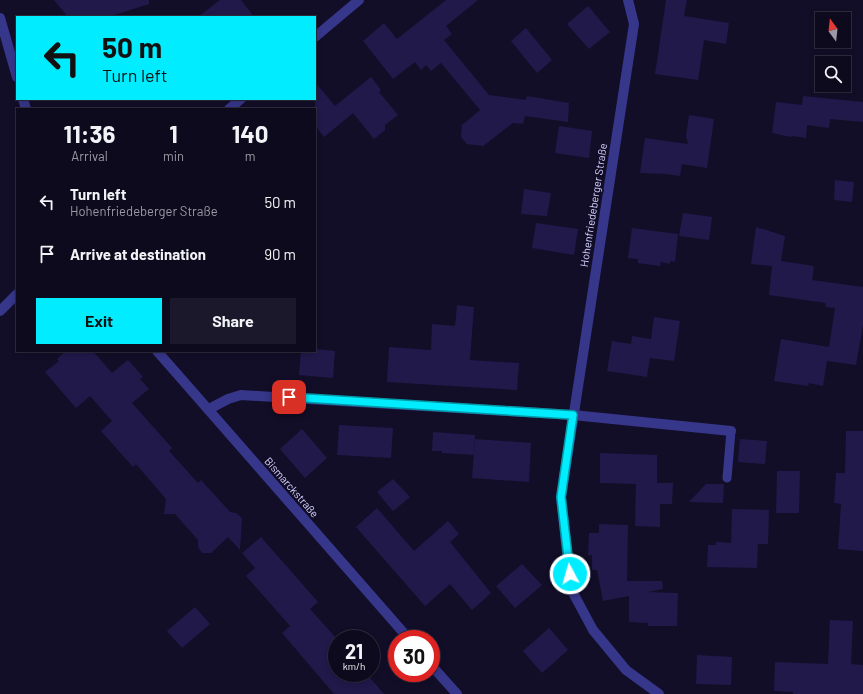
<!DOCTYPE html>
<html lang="en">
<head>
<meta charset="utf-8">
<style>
  body { margin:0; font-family:Barlow,sans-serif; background:#1c182b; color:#f1f3f6; height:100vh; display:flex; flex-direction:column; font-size:15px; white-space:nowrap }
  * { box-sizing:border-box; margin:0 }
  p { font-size:13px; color:#9b9aa4 }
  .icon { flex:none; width:22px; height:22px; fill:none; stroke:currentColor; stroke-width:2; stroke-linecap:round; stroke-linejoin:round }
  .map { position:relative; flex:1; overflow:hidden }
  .sheet { position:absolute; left:16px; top:108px; width:300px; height:244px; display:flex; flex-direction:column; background:#0e0a1e; border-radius:0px; box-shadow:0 2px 6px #0003,0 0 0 1px #2e2b3c }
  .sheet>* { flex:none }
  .top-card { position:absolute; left:16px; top:16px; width:300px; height:84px; border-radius:0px; box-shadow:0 2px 6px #0003,0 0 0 1px #2e2b3c; background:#01edff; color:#111; overflow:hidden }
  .needle { width:26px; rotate:345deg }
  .buttons { position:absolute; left:815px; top:12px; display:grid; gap:8px }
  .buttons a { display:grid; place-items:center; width:36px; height:36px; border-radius:0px; background:#0e0a1e; box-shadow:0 2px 6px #0003,0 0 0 1px #2e2b3c; font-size:20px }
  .speed { position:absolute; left:328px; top:630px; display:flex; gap:8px; font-size:20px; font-weight:700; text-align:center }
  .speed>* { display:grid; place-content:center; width:52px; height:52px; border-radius:50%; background:#0e0a1e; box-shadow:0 2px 6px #0003,0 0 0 1px #2e2b3c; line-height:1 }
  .speed small { font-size:10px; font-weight:400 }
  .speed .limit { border:6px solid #d22; background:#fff; color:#111 }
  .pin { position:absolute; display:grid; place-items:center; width:34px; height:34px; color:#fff; margin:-17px; border-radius:8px; box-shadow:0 2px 6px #0006 }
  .me { position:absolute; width:44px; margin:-22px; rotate:354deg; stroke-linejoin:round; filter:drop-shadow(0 0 3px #0008) }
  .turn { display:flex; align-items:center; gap:14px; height:84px; padding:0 20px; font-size:18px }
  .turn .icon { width:52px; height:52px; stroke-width:2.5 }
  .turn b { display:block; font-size:28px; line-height:34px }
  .eta { display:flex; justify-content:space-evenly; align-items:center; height:68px; text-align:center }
  .eta b { font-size:24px; font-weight:700; line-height:28px }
  .cta { display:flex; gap:8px; margin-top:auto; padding:8px 20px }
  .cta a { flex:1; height:46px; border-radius:0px; background:#01edff; color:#111; font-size:16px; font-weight:700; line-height:46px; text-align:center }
  .cta a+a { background:#1c182b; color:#f1f3f6 }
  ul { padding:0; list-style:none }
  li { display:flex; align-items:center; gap:12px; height:52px; padding:0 20px }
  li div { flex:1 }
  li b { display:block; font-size:15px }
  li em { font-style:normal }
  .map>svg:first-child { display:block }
</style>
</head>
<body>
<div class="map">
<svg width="863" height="694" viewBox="0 0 863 694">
  <rect width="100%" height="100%" fill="#120e28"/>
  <g fill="#21194a">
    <polygon points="54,0 149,0 149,4 108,17 68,17"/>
    <polygon points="220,0 241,0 254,17 198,17"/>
    <polygon points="446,0 478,0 446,26 452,34 444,40 489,95 526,100 527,96 569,103 568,122 525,116 523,124 513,123 483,146 467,144 461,137 462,125 480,110 441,63 431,71 426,65 421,70 415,62 393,79 363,41 384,23 397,39"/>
    <polygon points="666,0 687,0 684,16 729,23 726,44 704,40 698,80 655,74"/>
    <polygon points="588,6 610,32 589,49 567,24"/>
    <polygon points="526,28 552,60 537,73 511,41"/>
    <polygon points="371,77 381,90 379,92 398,115 385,125 385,130 374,139 353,113 324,137 315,125 315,82 335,106"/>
    <polygon points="803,96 863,102 863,122 830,119 829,128 807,125 806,138 793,136 791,137 772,133 776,102 802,105"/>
    <polygon points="689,115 714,119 707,168 682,164 680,176 666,174 640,173 645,138 688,144 686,136"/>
    <polygon points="559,126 592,131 589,158 555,153"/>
    <polygon points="835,180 854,182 852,202 834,200"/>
    <polygon points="524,189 551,193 547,216 521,214"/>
    <polygon points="683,213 712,217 709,240 679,236"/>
    <polygon points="536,223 578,229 574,255 532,248"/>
    <polygon points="756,227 785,236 781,261 814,266 812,280 863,287 863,325 856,365 827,361 823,386 809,383 808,386 774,381 781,339 829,347 835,308 825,307 826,303 769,295 772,266 751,264"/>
    <polygon points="632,228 678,234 675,262 670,261 670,264 661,262 660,266 638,263 638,259 628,258"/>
    <polygon points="457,305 474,307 470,360 519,363 517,390 387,382 389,347 431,350 432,324 455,326"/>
    <polygon points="654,317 680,321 674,361 650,358 647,377 607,371 612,341 631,344 632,336 651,339"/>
    <polygon points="315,349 335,351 333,378 299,375 301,351 315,351"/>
    <polygon points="66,351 93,351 112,373 128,360 143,377 140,379 149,389 132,403 172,448 169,451 198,483 201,480 230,512 236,513 242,518 240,550 228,537 211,553 202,553 198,547 198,540 175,514 164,514 166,499 136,464 133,467 101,431 112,421 90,396 76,408 45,372 59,361 57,359"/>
    <polygon points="339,425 393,428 391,458 337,455"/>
    <polygon points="302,429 327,458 305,478 280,449"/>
    <polygon points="846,431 863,431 863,551 838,549 841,504 834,503 836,473 845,473"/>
    <polygon points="433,432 475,435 474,455 442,453 442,451 432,451"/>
    <polygon points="475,439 531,443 529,482 472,478"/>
    <polygon points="740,439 767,441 765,464 738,462"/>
    <polygon points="600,453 657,455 657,483 673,483 672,504 660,504 660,527 635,526 636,484 600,483"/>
    <polygon points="777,471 800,471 799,513 776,513"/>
    <polygon points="393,479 410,497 393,511 377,492"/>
    <polygon points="706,484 724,484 723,503 689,502"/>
    <polygon points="377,508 414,551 448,521 459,534 450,542 491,593 472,610 450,584 425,606 356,527"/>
    <polygon points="732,509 769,510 768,544 758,544 757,568 707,567 708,545 716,545 716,542 731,543"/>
    <polygon points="599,524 628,525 627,581 662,581 663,589 648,592 678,593 677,626 648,626 648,623 629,622 629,596 603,601 597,570 592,570 592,555 588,555 589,533 599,533"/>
    <polygon points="261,537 318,602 310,609 337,639 337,673 366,673 384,694 334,694 282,633 290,626 246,576 255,568 242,553"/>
    <polygon points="522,564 542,585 515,608 496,586"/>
    <polygon points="195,607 210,624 182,648 167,631"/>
    <polygon points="830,620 853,621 851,664 863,665 863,694 793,694 793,692 774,691 775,662 828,664"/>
    <polygon points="549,628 568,650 542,673 523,651"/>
    <polygon points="697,655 732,657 731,685 696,684"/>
  </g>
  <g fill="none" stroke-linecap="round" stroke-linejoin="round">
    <polyline stroke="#36368a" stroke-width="9" points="727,478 731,431"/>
    <g stroke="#36368a" stroke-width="10">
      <polyline points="628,0 634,24 561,497 571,589 593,630 626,670 659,694"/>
      <polyline points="0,18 17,77"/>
      <polyline points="315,37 359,0"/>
      <polyline points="23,99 26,109"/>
      <polyline points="229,109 241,99"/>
      <polyline points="0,311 17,294"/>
      <polyline points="157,351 409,639"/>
      <polyline points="209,409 228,399 241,395 573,415 731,431"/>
      <polyline points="431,665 457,694"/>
    </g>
  </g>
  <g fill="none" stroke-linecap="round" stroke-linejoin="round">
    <defs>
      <polyline id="route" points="289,397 573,415 561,497 570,574"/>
    </defs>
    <use href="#route" stroke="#019aa6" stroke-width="10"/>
    <use href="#route" stroke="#01edff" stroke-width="7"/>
  </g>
  <g text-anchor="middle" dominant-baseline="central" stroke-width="3.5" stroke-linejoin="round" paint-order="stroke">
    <g font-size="11" fill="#d8d5ff" stroke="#120e28">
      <text transform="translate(593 205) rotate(-81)">Hohenfriedeberger Straße</text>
      <text transform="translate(292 487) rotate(49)">Bismarckstraße</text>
    </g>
  </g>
</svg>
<div class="buttons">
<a><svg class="needle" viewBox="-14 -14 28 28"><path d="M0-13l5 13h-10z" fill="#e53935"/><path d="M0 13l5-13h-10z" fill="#9b9aa4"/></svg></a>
<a><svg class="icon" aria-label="search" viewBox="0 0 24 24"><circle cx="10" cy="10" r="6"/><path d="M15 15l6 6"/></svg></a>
</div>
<div class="speed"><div>21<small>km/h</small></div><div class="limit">30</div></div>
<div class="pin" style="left:289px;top:397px;background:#d93025"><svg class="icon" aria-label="arrive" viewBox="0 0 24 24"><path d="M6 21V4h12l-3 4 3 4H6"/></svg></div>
<svg class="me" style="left:570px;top:574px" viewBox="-20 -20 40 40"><circle r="17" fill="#01edff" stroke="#fff" stroke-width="3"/><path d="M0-11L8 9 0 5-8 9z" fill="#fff"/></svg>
<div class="top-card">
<div class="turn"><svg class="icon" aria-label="left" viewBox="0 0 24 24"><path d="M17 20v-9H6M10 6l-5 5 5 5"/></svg><div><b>50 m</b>Turn left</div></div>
</div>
<section class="sheet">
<div class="eta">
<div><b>11:36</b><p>Arrival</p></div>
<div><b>1</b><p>min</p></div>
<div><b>140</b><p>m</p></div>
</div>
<ul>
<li><svg class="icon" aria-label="left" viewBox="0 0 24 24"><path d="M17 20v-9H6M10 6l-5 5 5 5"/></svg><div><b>Turn left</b><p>Hohenfriedeberger Straße</p></div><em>50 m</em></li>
<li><svg class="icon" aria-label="arrive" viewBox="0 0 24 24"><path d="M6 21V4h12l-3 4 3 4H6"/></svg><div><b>Arrive at destination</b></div><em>90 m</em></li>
</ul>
<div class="cta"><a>Exit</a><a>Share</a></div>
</section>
</div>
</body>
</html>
